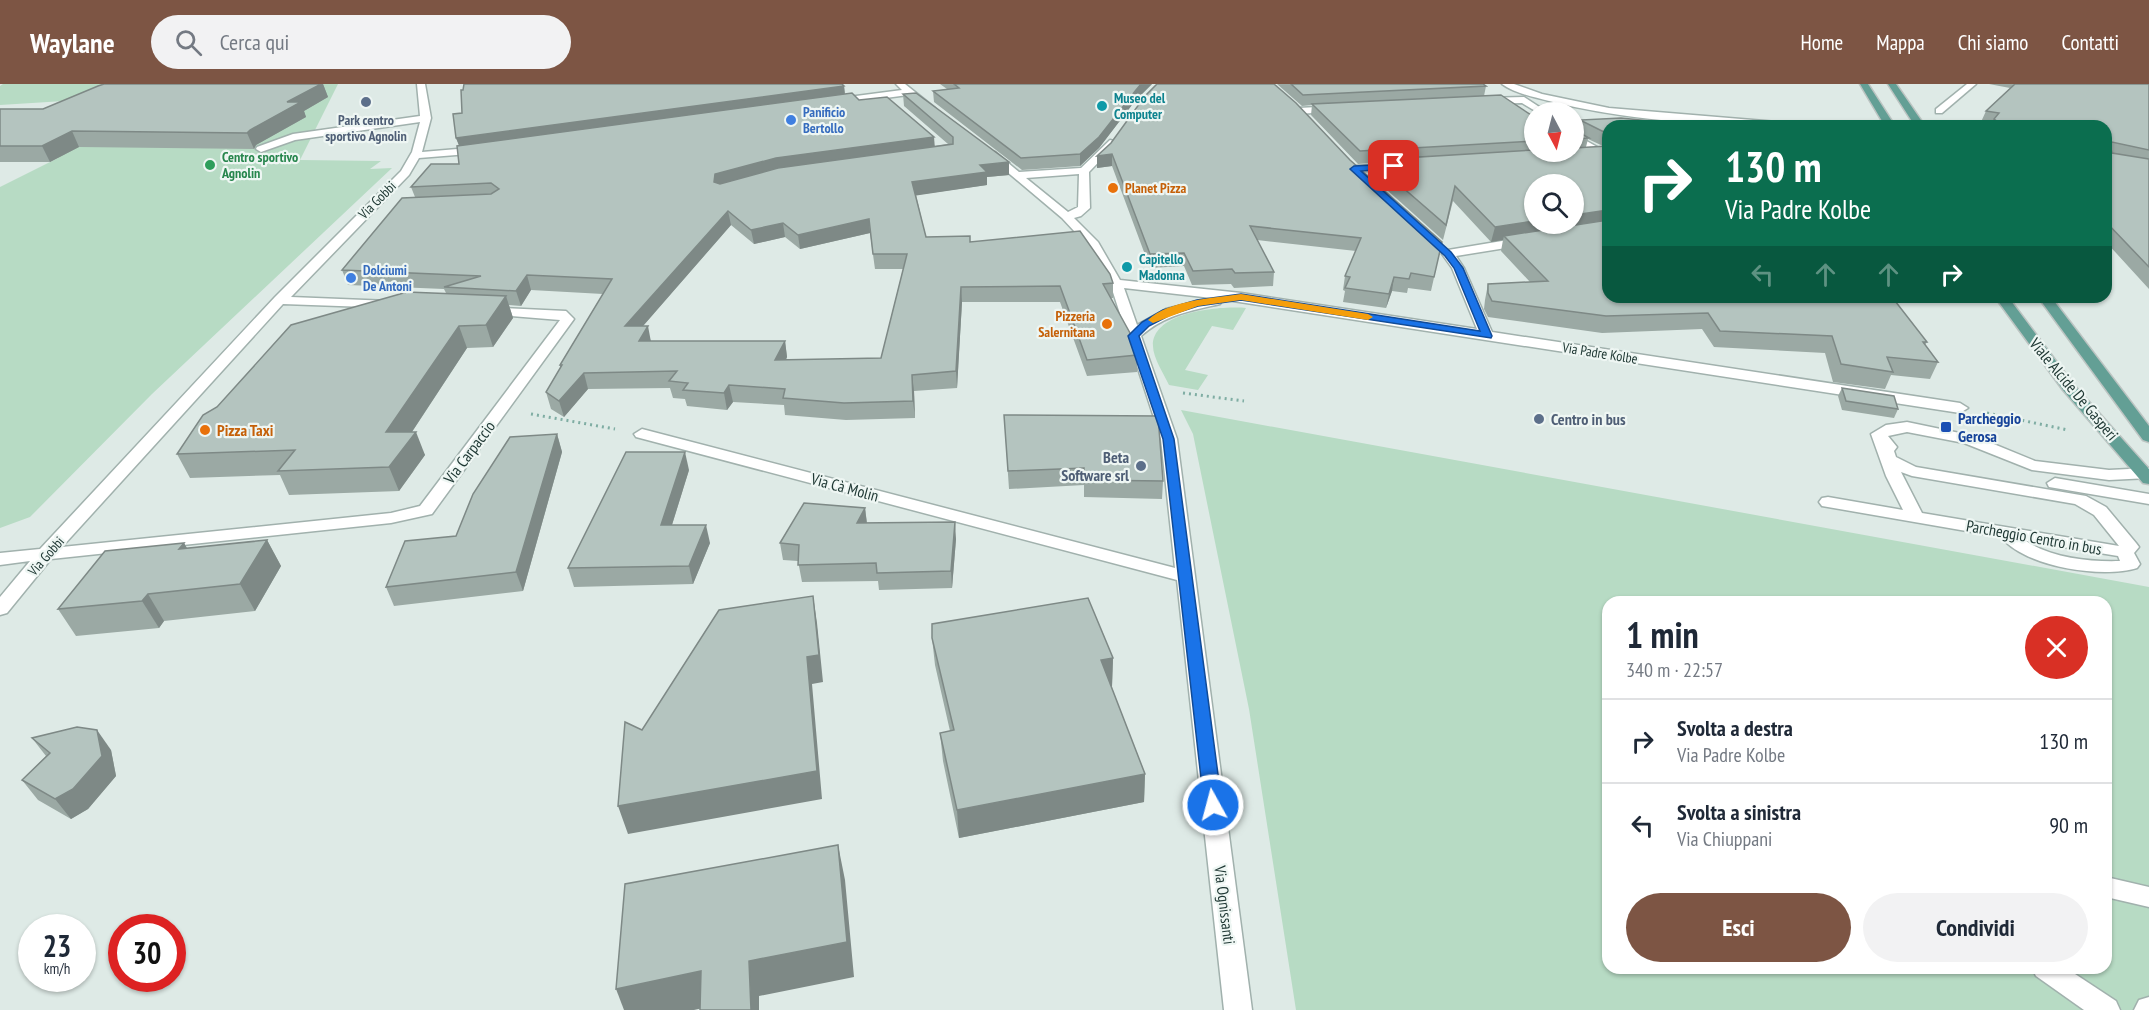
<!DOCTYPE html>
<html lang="it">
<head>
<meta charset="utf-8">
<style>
  body { margin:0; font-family:"PT Sans Narrow",sans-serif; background:#f2f2f3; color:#1f2937; height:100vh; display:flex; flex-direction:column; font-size:22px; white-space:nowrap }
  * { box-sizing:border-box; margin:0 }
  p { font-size:20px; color:#747a83 }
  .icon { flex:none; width:33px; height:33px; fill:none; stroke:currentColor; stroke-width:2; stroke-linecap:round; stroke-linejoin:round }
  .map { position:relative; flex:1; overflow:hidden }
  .panel { position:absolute; left:1602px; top:512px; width:510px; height:378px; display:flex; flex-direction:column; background:#fff; border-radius:18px; box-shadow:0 2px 4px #0004 }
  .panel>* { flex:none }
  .top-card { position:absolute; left:1602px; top:36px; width:510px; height:183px; border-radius:18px; box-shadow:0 2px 4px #0004; background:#0b6e4f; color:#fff; overflow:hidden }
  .needle { width:39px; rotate:173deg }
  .buttons { position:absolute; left:1524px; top:18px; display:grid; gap:12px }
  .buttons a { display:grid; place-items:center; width:60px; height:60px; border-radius:50%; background:#fff; box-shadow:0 2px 4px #0004; font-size:30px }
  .speed { position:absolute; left:18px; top:830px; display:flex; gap:12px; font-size:30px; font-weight:700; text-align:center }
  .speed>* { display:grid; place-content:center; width:78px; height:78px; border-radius:50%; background:#fff; box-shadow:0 2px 4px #0004; line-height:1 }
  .speed small { font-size:15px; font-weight:400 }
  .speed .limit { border:9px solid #d22; background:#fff; color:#111 }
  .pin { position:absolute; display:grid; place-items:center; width:51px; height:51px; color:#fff; margin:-26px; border-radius:12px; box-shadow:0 3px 9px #0006 }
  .me { position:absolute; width:66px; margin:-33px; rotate:353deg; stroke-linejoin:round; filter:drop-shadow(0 0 4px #0008) }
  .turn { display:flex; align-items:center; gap:21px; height:126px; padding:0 24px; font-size:27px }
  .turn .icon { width:78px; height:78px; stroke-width:2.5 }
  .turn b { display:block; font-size:42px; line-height:51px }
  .lanes { display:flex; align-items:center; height:57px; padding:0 24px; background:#0003; justify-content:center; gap:30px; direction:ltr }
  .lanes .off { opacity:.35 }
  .round { display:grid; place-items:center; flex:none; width:63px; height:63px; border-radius:32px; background:#f2f2f3 }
  .summary { display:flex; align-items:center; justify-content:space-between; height:102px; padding:0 24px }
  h1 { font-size:36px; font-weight:800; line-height:45px }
  .action { display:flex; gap:12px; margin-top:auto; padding:12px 24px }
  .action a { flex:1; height:69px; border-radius:36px; background:#7d5544; color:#fff; font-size:24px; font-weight:800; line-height:69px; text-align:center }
  .action a+a { background:#f2f2f3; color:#1f2937 }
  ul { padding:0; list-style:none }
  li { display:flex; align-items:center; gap:18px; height:84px; padding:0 24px; border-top:2px solid #e0e1e3 }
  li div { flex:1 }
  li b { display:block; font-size:22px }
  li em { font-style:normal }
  header { display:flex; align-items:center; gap:36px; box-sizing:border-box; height:84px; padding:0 30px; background:#7d5544; color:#fff }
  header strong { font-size:28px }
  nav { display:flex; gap:33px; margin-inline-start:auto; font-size:21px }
  .search { width:420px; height:54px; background:#f2f2f3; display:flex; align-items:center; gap:15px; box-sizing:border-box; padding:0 21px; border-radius:33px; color:#747a83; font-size:22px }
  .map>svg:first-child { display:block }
</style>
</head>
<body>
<header>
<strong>Waylane</strong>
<div class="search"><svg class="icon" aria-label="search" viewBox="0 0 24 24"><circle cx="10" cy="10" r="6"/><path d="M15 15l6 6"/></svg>Cerca qui</div>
<nav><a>Home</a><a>Mappa</a><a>Chi siamo</a><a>Contatti</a></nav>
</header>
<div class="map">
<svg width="2149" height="926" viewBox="0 0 2149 926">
  <rect width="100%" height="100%" fill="#deeae6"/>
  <g fill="#b7dbc4" fill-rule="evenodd">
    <polygon points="3,0 338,0 300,76 381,77 370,85 392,84 152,310 30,433 0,444 0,103 58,74 80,16 0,21 0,2"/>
    <path d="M1246,224L1233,246L1212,242L1185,286L1208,291L1198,306L1169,301C1164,290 1153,274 1153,262C1152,227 1222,222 1246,224Z"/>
    <path d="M1181,326L2149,503V926H1296L1249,625L1193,350ZM1608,518H2106V884H1608Z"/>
  </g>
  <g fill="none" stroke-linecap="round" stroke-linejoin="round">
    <defs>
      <g id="minor">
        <polygon points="417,0 425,0 431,34 422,68 481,63 486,66 481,69 419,74 409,91 291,213 390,217 395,218 397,221 395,224 283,220 62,463 391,429 420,422 560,236 486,230 479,226 481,223 566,227 574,235 432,430 391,439 51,475 7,529 0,531 0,513 30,477 0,481 0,469 40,465 275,213 401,87 412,68 420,38 295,56 261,68 256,65 257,63 293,50 420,32"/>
        <polygon points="896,0 905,0 935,24 927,26 908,11 833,21 828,18 833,15 902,6"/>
        <path d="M1502,0H1514L1542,10L1609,24L1789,39L1794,42C1712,42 1628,37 1549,17C1534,13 1514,9 1502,0Z"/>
        <polygon points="1967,0 1976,0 1942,29 1936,29 1936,25"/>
        <polygon points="1524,13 1547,28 1537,28 1522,19 1484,20 1479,17 1484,14"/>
        <polygon points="1336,22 1339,23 1339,27 1299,30 1294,27 1299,24"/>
        <polygon points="1574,50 1608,69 1608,76 1574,57"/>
        <path d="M1110,56L1118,58L1089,88L1090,124L1081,132L1074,134L1098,158L1120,196L1241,209L1477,245L1452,184L1442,170L1448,166L1526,153L1530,154V160L1456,172L1464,184L1492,248L1960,319L1968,324L1960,329L1220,215L1222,217L1220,220C1190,227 1164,231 1141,252L1177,355L1252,926H1224L1177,496L636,353L634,350L642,345L1175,484L1161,355L1110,199L1089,163L1062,134L986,70L995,68L1019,88L1081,84ZM1079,90L1078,123L1068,128L1026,94ZM1124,204L1212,214L1166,225L1137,241Z"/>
        <polygon points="1394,80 1399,83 1398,85 1354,88 1349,85 1354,82"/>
        <path d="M1907,338L1974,352L2035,377L2109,386L2149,384V394L2109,396L2032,386L1964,359L1907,348L1888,352L1897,363L1894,367L1896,373L1916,383L2086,412L2106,423L2136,459L2139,463L2134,469L2140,480L2137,484C2102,495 2025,483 2001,453L1822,422L1819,418L1822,414L1828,413L1903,426L1886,392L1871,350L1886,341ZM1901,388L1912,392L2075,420L2094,431L2119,462L1922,429ZM2026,457L2118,472L2120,477C2091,478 2051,474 2026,457Z"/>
        <polygon points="2055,394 2149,410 2149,420 2049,403 2047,399"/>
        <polygon points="2106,793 2149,803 2149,823 2106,813"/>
        <polygon points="2032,884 2066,884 2116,917 2120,926 2084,926 2036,892"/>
        <polygon points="2149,913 2149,926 2134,926 2139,916"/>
      </g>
      <g id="major">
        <polygon points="1860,0 1868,0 1895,42 1885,42"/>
        <polygon points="1888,0 1896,0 1925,42 1915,42"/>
        <polygon points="1995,213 2008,213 2073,300 2149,385 2149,400 2143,399 2063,306"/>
        <polygon points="2038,213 2051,213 2149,342 2149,358 2143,356"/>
      </g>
    </defs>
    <use href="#minor" stroke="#a1b1ad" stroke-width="3"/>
    <use href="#major" stroke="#bcc4c2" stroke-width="3"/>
    <g stroke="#7fada3" stroke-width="3" stroke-dasharray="2 4" stroke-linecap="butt">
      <polyline points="1183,309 1244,317"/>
      <polyline points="1987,329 2068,346"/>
      <polyline points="531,330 615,345"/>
    </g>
    <use href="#minor" fill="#fff" fill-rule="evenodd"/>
    <use href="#major" fill="#639f95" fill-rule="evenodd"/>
  </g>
  <g fill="#9ba9a4" fill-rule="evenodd">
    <polygon points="104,0 323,0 328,13 304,27 306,33 256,61 254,65 79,63 50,78 0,78 0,25 43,25"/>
    <polygon points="940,0 1152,0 1135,17 1099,64 1080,82 1022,86 934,18 933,7 947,5"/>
    <path d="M1277,0H1483L1486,2L1484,12L1534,33V68H1574V37L1577,47L1580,36L1608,42V213L1927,258L1925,261L1938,278L1930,295L1891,291L1885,305L1833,298L1825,269L1714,263L1702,245L1602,249L1488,233L1484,225L1485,216L1488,200L1530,198L1501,167L1503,156L1491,158L1453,117L1443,156L1369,90L1370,79L1358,80L1311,31L1312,21L1302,22ZM1588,55L1603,62L1586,63Z"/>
    <polygon points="1989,0 2149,0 2149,205 2106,158 2106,42 1991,42 1992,40 1981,38 1986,27 2010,4"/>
    <path d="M844,2L845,10L859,16L935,62L948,60L904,22L903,10L1009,91L987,93V101L916,111L926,153L970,158L1113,199V214H1111L1137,271V288L1087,292L1060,218H962L957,304L914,307L915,334L846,336L785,331L784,321L733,318L727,326L687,322L685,315L673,314L670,304L588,305L564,333L551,325L546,308L560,284V281L603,210L531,206L521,222L509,221L513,234L493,263L467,264L412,348L425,371L399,407L289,411L280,391L190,394L177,370L446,209L444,205L348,201L342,186L415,113L411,103L459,80V61L456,54L462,29L463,6ZM731,141L754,160L785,153L800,165L870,149L875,185H903L881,274L786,276L787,273L785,257H651L643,242Z"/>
    <polygon points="1111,59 1350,76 1442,158 1431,207 1408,204 1407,209 1392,207 1386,224 1343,218 1345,207 1343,206 1345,192 1356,167 1257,156 1274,188 1273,202 1234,204 1231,200 1192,201 1184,182 1150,184 1112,82 1097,84"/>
    <polygon points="1842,304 1898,325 1894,334 1842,326 1838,312"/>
    <polygon points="1004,331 1163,397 1162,415 1084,413 1084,401 1009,405"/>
    <polygon points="557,350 562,368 523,507 394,522 386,503 456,452"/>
    <polygon points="689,386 672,441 710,459 693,500 574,503 568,484"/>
    <polygon points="865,424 867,439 956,455 952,504 879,506 878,497 802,498 798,477 783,476 780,459"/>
    <polygon points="267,456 281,482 255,527 164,537 159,544 76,552 58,525 184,459 187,464"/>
    <polygon points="932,554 1113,574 1112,602 1111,602 1145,690 1144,718 959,754 943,677 940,649 950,647 935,581"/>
    <polygon points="32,654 111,666 116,692 88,725 71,735 38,716 22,696 46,672"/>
  </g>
  <g fill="#7e8986">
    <polygon points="321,0 323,0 328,13 304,27 306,33 256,61 254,65 247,49 250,46 287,18"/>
    <polygon points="1141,0 1152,0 1135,17 1099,64 1080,82 1080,70"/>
    <polygon points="844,2 845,12 460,64 456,54"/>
    <polygon points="72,47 79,63 50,78 42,62"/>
    <polygon points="934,53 935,65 717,104 714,98 715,90 776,74"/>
    <polygon points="1112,70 1112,82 1097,84 1097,72"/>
    <polygon points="1009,78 1009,91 987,93 987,101 913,112 912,98 980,81"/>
    <polygon points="1608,126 1608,139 1504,152 1503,156 1491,158 1495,143 1534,137 1534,140 1574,140 1574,131"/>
    <polygon points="728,127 731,141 629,258 625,242"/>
    <polygon points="869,135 870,149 800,165 798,151"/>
    <polygon points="783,139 785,153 754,160 751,146"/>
    <polygon points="527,191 531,206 521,222 516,207"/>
    <polygon points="1394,193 1392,207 1386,224 1389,210"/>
    <polygon points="961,203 962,218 957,304 956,287"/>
    <polygon points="506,212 513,234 493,263 486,241"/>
    <polygon points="459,242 467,264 396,372 386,348"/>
    <polygon points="648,242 651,258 639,257"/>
    <polygon points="785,257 787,273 778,292 775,276"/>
    <polygon points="584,289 588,305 564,333 559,317"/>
    <polygon points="912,291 914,307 915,334 913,317"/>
    <polygon points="729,301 733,318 727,326 724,309"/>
    <polygon points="416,348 425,371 399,407 389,383"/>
    <polygon points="557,350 562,368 523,507 516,488"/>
    <polygon points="685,368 689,386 666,460 661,441"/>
    <polygon points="865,424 867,441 857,439"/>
    <polygon points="955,438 956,455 952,504 951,487"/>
    <polygon points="706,441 710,459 693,500 689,482"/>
    <polygon points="267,456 281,482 255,527 240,500"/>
    <polygon points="184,459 198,485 179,465"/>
    <polygon points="148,510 164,537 159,544 142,517"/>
    <polygon points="813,512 817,539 823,598 812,600 822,715 628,750 618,722 807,573"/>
    <polygon points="1113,574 1112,602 1100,604 1101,576"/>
    <polygon points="97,646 111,666 116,692 88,725 71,735 55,715"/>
    <polygon points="1145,690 1144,718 959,754 957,726"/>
    <polygon points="838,761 845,796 854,893 759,912 759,926 751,926 749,877"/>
    <polygon points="701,887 712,922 694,926 624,926 616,905"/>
  </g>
  <g fill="#b4c4bf" stroke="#7e8986" stroke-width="1.5" fill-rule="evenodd">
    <polygon points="104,0 321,0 287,18 301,18 250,46 247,49 72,47 42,62 0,62 0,25 43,25 98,2"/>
    <polygon points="464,0 842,0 844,2 456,54 453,30 462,29 461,6 463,6"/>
    <polygon points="954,0 1141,0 1136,6 1099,53 1080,70 1021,74 933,7 959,4"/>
    <polygon points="1157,0 1274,0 1296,19 1350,76 1442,158 1434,193 1411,189 1409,195 1394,193 1389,210 1345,204 1350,193 1345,192 1361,154 1250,142 1274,188 1235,189 1232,185 1193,187 1184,169 1150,170 1112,70 1097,72 1111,59 1145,12"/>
    <polygon points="1291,0 1483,0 1486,2 1303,11"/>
    <polygon points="2015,0 2149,0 2149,66 2112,58 2110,61 2112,69 2149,75 2149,183 2106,138 2110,138 2106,134 2106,42 2004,42 1994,35 1999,29 1986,27"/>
    <path d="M852,9L859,16L887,13L934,53L776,74L715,90L714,98L720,100L778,84L953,60V53L903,10L916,9L1009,78L980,81L987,88L912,98L926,153L970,152V158L1080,147L1110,190L1113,199L1103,200L1130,249L1137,271L1087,276L1060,202L961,203L956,287L912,291L913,317L844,319L783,314L785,305L729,301L724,309L683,306L688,299L669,297L677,287L584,289L559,317L546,308L562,281H560L612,195L527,191L516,207L444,203L481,192L342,186L402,114L491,110L499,105L491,99L411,103L431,80H459L457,62ZM728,127L751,146L783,139L798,151L869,135L873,170H907L881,274L775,276L785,257H639L648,242H625Z"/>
    <polygon points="1501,11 1534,33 1534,57 1360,67 1312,20"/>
    <polygon points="1621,34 1679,40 1683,42 1608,42 1608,50 1580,36"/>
    <polygon points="1574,37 1575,37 1576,47 1589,54 1574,55"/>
    <polygon points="1608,62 1608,126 1574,131 1574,100 1534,100 1534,137 1495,143 1455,102 1446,141 1371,76 1534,66 1534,68 1574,68 1574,64"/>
    <polygon points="1608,136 1608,213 1892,213 1927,258 1923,258 1938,278 1887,273 1893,288 1841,280 1832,252 1720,247 1708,229 1606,232 1492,217 1488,209 1488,200 1548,197 1504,152"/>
    <polygon points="407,208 506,212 486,241 459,242 386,348 416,348 389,383 278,387 295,366 177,370 203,331 217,323 291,241"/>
    <polygon points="1842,304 1894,312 1898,325 1846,317"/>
    <polygon points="1004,331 1158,332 1163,397 1084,396 1084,384 1008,387"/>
    <polygon points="557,350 516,488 386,503 405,457 456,452 473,410 510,353"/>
    <polygon points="626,368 685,368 661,441 706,441 689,482 568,484"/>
    <polygon points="804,419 865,424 857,439 955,438 951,487 877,489 876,479 798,481 799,461 780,459"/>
    <polygon points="267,456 240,500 148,510 142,517 58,525 105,467 184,459 179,465"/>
    <polygon points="813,512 819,571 807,573 817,687 618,722 625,638 642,646 719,526"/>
    <polygon points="1088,514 1113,574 1101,576 1145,690 957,726 940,649 954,646 932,554 932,540"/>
    <polygon points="77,643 97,646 102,672 73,705 55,715 22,696 50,669 32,654"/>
    <polygon points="838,761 847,858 749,877 751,926 700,926 701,887 616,905 625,800"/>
  </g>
  <polygon fill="#1a73e8" stroke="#114b97" stroke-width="1.5" points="1394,80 1398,82 1397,84 1361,87 1451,168 1463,184 1492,252 1491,254 1241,216 1198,222 1170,231 1149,242 1139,252 1174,355 1222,721 1219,726 1213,728 1207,726 1204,721 1163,355 1128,252 1142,238 1163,226 1197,216 1241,210 1480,247 1454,184 1445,172 1350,85 1354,82"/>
  <path fill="#f59e0b" d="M1241,210L1368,230L1373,233L1368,236L1241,216L1198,222L1153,239L1148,236C1169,216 1214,214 1241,210Z"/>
  <g fill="#5c6f8a" stroke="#eef6f3" stroke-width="2">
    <circle cx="366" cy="18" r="6"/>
    <circle cx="1539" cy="335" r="6"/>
    <circle cx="1141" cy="382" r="6"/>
  </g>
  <g fill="#0f9aa8" stroke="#eef6f3" stroke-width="2">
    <circle cx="1102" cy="22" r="6"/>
    <circle cx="1127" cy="183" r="6"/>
  </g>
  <g fill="#3f7fe0" stroke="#eef6f3" stroke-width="2">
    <circle cx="791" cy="36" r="6"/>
    <circle cx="351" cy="194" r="6"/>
  </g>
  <circle fill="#2e9e5b" stroke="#eef6f3" stroke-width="2" cx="210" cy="81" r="6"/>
  <g fill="#e8710a" stroke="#eef6f3" stroke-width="2">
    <circle cx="1113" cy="104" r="6"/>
    <circle cx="1107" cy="240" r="6"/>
    <circle cx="205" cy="346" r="6"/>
  </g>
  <rect fill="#1a4fb4" stroke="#eef6f3" stroke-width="2" x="1940" y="337" width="12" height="12" rx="3"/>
  <g text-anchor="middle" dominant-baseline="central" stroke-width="4.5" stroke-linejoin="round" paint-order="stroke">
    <g font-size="14" font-weight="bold" fill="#0d838f" stroke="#eef6f3" text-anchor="start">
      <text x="1114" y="14">Museo del<tspan x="1114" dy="16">Computer</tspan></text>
      <text x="1139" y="175">Capitello<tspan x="1139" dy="16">Madonna</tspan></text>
    </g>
    <g font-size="14" font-weight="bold" fill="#366cbe" stroke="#eef6f3" text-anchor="start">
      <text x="803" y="28">Panificio<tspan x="803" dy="16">Bertollo</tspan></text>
      <text x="363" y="186">Dolciumi<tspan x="363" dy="16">De Antoni</tspan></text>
    </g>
    <g font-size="14" font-weight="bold" fill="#4e5e75" stroke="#eef6f3">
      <text x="366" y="36">Park centro<tspan x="366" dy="16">sportivo Agnolin</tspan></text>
    </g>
    <g font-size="14" font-weight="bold" fill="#27864d" stroke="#eef6f3" text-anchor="start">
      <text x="222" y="73">Centro sportivo<tspan x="222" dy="16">Agnolin</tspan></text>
    </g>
    <g font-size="14" font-weight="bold" fill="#c56008" stroke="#eef6f3" text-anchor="start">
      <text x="1125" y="104">Planet Pizza</text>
      <text x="1095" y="232" text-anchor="end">Pizzeria<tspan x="1095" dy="16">Salernitana</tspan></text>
    </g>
    <g font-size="14" fill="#203935" stroke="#eef6f3">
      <text transform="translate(377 116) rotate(-45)">Via Gobbi</text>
      <text transform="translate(1600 269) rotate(9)">Via Padre Kolbe</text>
      <text transform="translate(46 472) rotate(-49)">Via Gobbi</text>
    </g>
    <g font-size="16" fill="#203935" stroke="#eef6f3">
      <text transform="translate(2074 305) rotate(50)">Viale Alcide De Gasperi</text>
      <text transform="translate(469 368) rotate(-53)">Via Carpaccio</text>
      <text transform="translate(845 403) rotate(15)">Via Cà Molin</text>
      <text transform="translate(2034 453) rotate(10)">Parcheggio Centro in bus</text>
      <text transform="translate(1225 821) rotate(83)">Via Ognissanti</text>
    </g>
    <g font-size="16" font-weight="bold" fill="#164399" stroke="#eef6f3" text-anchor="start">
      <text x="1958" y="334">Parcheggio<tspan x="1958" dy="18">Gerosa</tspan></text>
    </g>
    <g font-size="16" font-weight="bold" fill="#4e5e75" stroke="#eef6f3" text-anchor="start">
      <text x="1551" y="335">Centro in bus</text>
      <text x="1129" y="373" text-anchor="end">Beta<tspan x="1129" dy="18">Software srl</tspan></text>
    </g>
    <g font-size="16" font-weight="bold" fill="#c56008" stroke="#eef6f3" text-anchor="start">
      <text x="217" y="346">Pizza Taxi</text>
    </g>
  </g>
</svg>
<div class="buttons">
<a><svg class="needle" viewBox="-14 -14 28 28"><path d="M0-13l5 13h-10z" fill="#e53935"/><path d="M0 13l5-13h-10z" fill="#747a83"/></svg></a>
<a><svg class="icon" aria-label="search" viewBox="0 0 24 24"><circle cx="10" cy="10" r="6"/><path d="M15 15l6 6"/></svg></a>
</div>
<div class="speed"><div>23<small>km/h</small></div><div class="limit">30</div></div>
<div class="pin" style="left:1394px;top:82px;background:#d93025"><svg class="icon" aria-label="arrive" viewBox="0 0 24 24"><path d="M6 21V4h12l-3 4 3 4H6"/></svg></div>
<svg class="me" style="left:1213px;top:721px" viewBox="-20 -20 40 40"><circle r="17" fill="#1a73e8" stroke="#fff" stroke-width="3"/><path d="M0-11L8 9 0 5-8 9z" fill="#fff"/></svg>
<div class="top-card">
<div class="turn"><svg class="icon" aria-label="right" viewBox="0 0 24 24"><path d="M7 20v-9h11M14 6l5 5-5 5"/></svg><div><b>130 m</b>Via Padre Kolbe</div></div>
<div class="lanes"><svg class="icon off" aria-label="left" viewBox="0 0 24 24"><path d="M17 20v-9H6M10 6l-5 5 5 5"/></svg><svg class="icon off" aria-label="ahead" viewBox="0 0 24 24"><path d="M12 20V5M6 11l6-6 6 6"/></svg><svg class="icon off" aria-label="ahead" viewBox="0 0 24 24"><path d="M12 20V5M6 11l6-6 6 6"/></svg><svg class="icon" aria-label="right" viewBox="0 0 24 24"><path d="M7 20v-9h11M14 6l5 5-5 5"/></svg></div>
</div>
<section class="panel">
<div class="summary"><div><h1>1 min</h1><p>340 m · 22:57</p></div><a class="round" style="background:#d93025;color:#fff"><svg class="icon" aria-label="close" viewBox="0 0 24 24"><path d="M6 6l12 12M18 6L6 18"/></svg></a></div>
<ul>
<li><svg class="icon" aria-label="right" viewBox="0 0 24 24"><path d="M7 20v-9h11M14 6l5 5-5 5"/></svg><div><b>Svolta a destra</b><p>Via Padre Kolbe</p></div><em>130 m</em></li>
<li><svg class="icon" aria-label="left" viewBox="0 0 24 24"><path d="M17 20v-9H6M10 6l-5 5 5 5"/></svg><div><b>Svolta a sinistra</b><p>Via Chiuppani</p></div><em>90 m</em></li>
</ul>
<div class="action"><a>Esci</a><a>Condividi</a></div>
</section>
</div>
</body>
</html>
